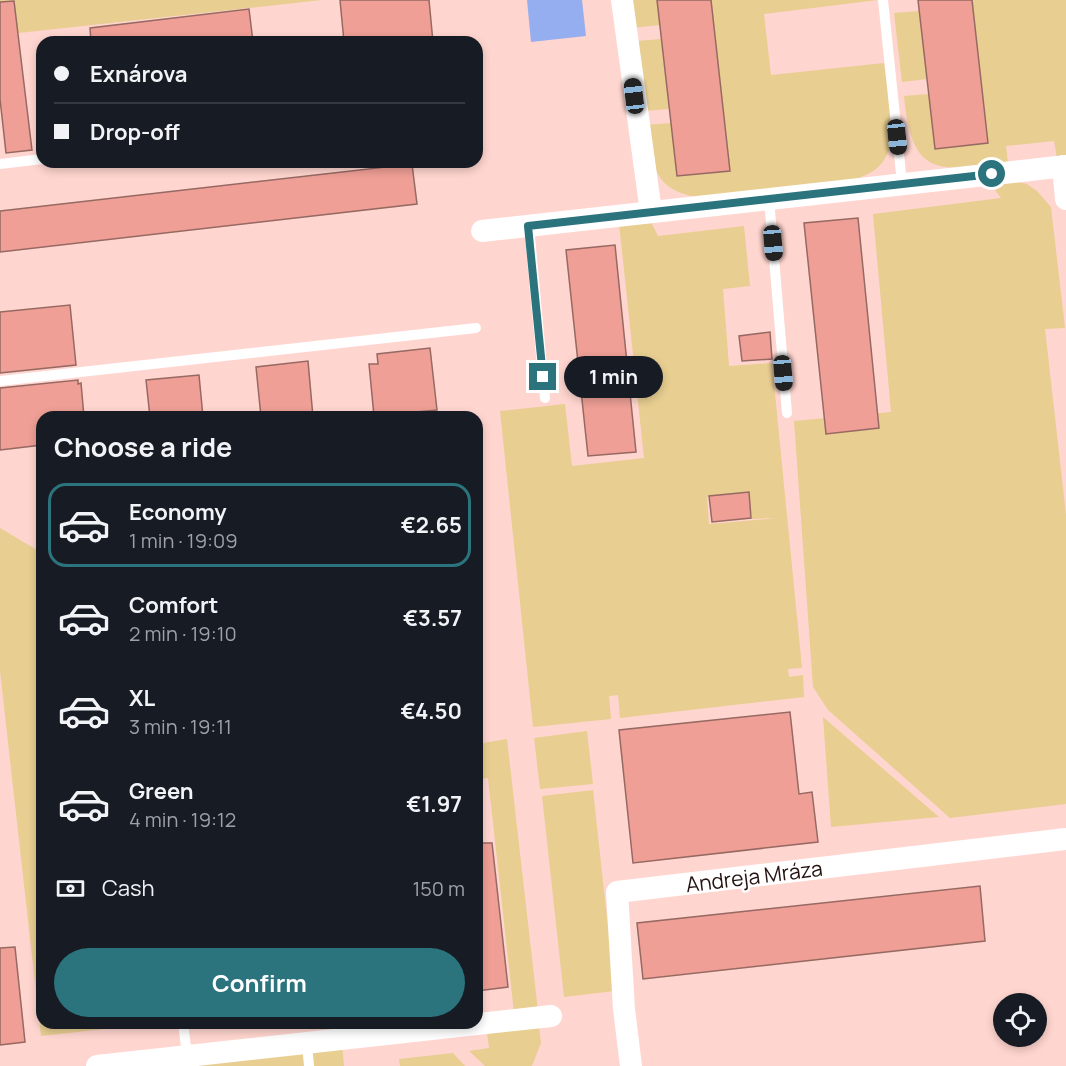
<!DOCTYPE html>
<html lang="en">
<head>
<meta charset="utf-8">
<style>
  body { margin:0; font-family:Manrope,sans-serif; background:#242831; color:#f1f3f6; height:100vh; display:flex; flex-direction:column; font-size:22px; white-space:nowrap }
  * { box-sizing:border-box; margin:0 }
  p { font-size:20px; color:#9ea1a6 }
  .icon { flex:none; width:33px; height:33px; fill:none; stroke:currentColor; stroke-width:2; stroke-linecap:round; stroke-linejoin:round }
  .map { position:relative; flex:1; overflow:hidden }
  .panel { position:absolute; left:36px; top:411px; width:447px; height:618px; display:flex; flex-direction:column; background:#171b24; border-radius:18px; box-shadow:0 3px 9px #0003 }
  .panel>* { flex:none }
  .guide { position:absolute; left:36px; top:36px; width:447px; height:132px; border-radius:18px; box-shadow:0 3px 9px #0003; display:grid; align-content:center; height:132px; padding:0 18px; background:#171b24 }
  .buttons { position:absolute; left:993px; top:993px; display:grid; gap:12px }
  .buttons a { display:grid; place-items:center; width:54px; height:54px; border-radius:50%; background:#171b24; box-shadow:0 3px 9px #0003; font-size:30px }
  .end { position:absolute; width:27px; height:27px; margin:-14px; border:8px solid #2b737d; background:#fff; box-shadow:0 0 0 3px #fff }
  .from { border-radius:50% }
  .bubble { position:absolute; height:42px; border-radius:21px; background:#171b24; box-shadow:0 3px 9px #0003; font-size:20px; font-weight:700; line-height:42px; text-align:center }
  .car { position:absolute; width:18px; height:36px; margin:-18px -9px; border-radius:8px; box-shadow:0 0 4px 2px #0007; background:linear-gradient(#222 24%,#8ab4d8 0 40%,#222 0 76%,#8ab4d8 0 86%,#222 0) }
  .guide b { display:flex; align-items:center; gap:21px; height:57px; font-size:22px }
  .guide b+b { border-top:2px solid #363941 }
  .guide i { width:15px; height:15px; background:#f1f3f6 }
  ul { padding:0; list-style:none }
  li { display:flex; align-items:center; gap:18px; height:84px; margin:0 12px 9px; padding:0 6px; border:3px solid transparent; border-radius:18px }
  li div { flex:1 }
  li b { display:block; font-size:22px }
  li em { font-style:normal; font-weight:700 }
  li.selected { border-color:#2b737d }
  li>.icon { width:54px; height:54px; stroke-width:1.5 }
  h2 { padding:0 18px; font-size:27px; line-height:72px }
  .pay { display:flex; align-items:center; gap:15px; height:66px; padding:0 18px; font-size:22px }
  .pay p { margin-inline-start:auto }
  .action { display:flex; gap:12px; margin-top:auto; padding:12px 18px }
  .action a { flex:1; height:69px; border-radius:36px; background:#2b737d; color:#fff; font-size:24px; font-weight:700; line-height:69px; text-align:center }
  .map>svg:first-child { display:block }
</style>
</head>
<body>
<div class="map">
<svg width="1066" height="1066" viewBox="0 0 1066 1066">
  <rect width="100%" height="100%" fill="#ffd5cf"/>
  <path fill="#e8ce91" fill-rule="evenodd" d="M0 0H322L0 35Z
    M628 0H657L660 25 631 28Z
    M711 0H878L764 14 771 75 884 63C887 91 901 139 882 163 874 173 861 177 850 181L696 197C651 188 654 164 646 125L671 123 677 176 730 171Z
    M972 0H1066V157L1057 158 1054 141 1006 146 1008 163C937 171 912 178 904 96L929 94 935 149 988 143Z
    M919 11 927 79 902 82 894 13Z
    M661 39 669 109 644 111 636 41Z
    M1014 181 1027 184 1037 191 1051 207 1065 328 1045 329 1066 514V804L950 818 828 710 813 687 794 421 891 412 873 214 1001 198 989 182Z
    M650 220 658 236 744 226 750 286 723 289 729 366 772 363 802 668 788 669 789 677 803 675 804 697 620 718 618 695 609 696 611 719 533 727 500 411 565 404 572 466 644 458 619 223ZM748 492 752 519 778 518 709 524 707 497Z
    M0 528 42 553V1023L150 1024 41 1036 0 671Z
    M823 717 939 817 831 827Z
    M587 731 593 784 540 789 534 738Z
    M507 739 538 1011 514 1013 488 778 477 779V744Z
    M593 790 615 991 564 997 542 796Z
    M539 1026 541 1043 532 1066H485L469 1051 489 1048 487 1033Z
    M342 1044 344 1066H149Z
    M453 1053 465 1066H400L399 1059Z"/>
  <path fill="#95aeef" d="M527 0H582L586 36 531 42Z"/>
  <path fill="#ef9f95" stroke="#966963" stroke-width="1.5" d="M340 0H429L433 42H344Z
    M657 0H711L730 171 677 176Z
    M918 0H972L988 143 935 149Z
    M14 1 32 150 6 153 0 99V2Z
    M249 9 253 42H91L90 28Z
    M412 164 417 204 0 252V211Z
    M858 218 879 428 826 434 804 223Z
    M615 245 636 452 588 456 566 250Z
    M70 305 76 365 0 373V312Z
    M770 332 772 359 742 361 739 336Z
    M430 348 437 410 374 416 369 364H378L377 354Z
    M308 361 313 417H261L256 367Z
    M199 375 203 417H150L146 380Z
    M78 380V384L81 383 84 417H42V445L0 450V388Z
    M749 492 751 518 712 522 709 496Z
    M790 712 799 794 812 792 818 842 633 863 619 730Z
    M477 843H492L508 987 477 991Z
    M980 886 985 941 643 979 637 923Z
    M15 947 25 1042 0 1045V948Z"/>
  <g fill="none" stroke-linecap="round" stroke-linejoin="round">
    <path stroke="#fff" stroke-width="10" d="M883 0 902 183
      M0 164 42 159
      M769 199 787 413
      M529 226 545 398
      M0 381 476 328
      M183 1023 187 1055
      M307 1043 309 1066"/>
    <path stroke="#fff" stroke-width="22" d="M622 0 651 212
      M1063 166 1066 199
      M482 231 1066 166
      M97 1066 551 1016
      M631 1066 624 1009 617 892 1066 839"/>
  </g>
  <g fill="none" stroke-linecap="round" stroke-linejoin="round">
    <path stroke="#2b737d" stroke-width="8" d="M543 377 528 226 992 174"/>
  </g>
  <g text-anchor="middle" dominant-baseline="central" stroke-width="5" stroke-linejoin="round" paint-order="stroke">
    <g font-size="21" fill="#241311" stroke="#fff">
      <text transform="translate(754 876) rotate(-7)">Andreja Mráza</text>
    </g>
  </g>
</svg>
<div class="buttons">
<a><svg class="icon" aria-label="locate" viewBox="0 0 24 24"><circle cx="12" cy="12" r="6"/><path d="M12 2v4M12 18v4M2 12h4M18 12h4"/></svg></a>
</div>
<i class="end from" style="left:992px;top:174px"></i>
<i class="end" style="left:543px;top:377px"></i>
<div class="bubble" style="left:564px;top:356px;width:99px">1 min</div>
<i class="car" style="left:634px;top:96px;rotate:353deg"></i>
<i class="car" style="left:897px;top:137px;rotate:174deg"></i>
<i class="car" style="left:773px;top:243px;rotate:175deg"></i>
<i class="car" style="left:783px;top:373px;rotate:175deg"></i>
<div class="guide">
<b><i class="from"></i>Exnárova</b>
<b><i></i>Drop-off</b>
</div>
<section class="panel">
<h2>Choose a ride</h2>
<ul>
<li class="selected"><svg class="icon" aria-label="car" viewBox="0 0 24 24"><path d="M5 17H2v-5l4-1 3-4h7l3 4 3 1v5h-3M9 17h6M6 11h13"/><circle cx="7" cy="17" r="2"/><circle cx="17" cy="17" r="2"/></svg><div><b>Economy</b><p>1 min · 19:09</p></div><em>€2.65</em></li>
<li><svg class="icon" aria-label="car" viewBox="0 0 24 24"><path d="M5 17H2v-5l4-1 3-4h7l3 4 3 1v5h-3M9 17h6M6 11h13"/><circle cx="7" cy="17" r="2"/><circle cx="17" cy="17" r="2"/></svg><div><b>Comfort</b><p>2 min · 19:10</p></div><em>€3.57</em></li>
<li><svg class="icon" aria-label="car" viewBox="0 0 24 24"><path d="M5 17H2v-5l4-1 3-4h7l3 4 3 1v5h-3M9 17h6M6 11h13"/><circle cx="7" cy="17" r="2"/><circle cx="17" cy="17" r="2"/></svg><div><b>XL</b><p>3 min · 19:11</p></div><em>€4.50</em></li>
<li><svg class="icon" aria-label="car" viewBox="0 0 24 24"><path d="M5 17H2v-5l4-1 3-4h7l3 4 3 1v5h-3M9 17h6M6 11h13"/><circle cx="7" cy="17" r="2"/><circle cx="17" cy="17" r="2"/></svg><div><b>Green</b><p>4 min · 19:12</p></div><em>€1.97</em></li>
</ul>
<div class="pay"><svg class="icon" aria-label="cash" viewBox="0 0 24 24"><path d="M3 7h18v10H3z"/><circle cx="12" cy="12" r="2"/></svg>Cash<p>150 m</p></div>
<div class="action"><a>Confirm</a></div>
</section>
</div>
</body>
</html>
